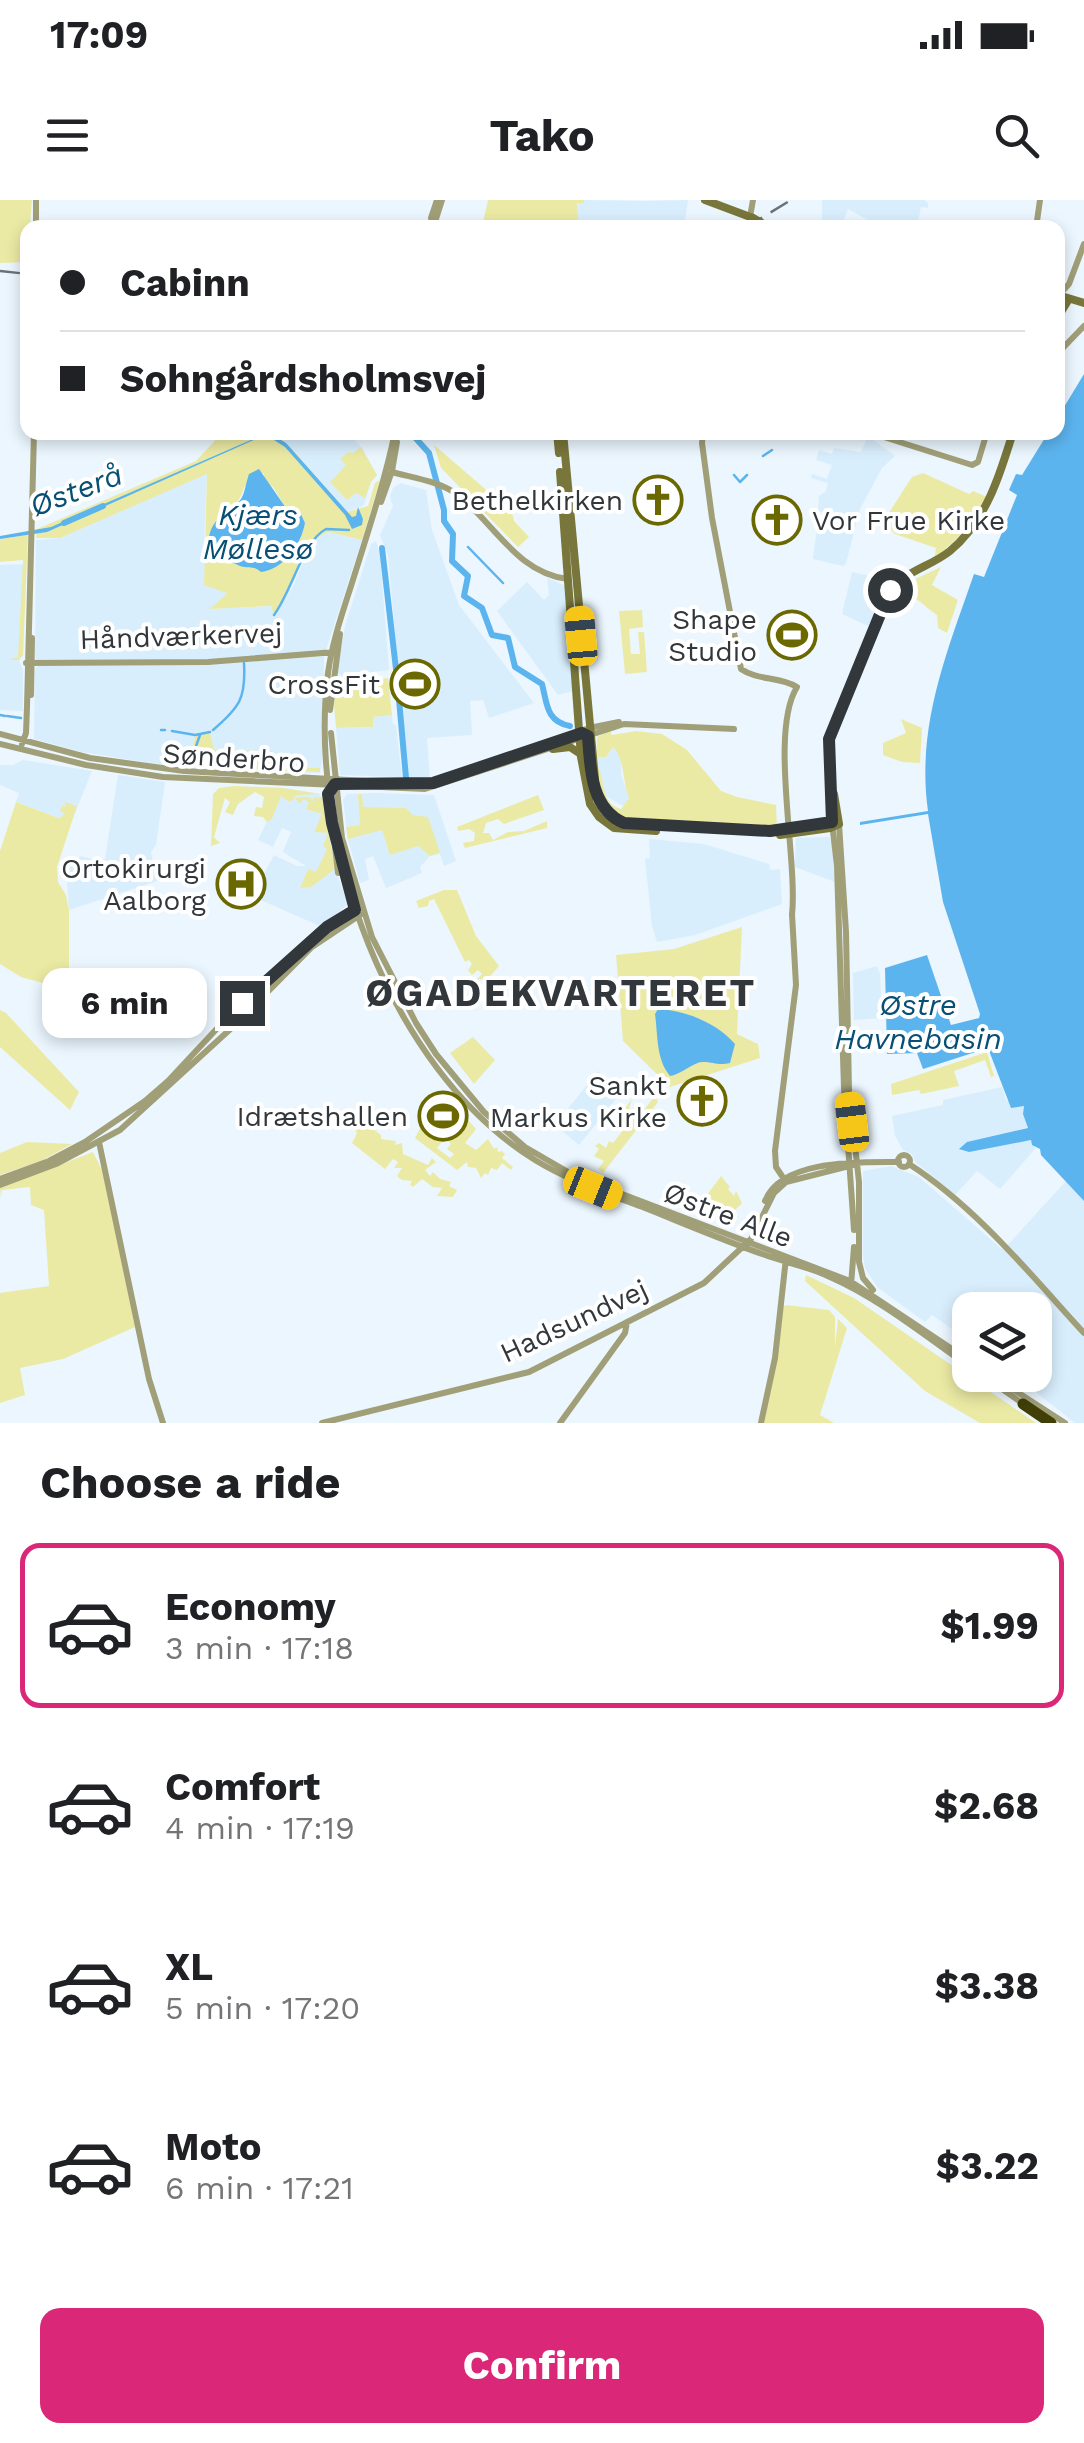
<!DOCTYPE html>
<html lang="en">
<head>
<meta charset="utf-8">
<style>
  body { margin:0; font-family:"Work Sans",sans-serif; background:#f2f2f2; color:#202124; height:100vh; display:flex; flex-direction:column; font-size:38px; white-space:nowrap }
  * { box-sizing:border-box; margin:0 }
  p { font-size:32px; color:#757577 }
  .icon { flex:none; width:55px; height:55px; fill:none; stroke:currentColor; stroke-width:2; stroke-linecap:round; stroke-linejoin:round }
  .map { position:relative; height:1223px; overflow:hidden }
  .drawer { display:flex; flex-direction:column; background:#fff; flex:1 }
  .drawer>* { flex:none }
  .hud { position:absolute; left:20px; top:20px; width:1045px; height:220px; border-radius:20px; box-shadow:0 5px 15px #0003; display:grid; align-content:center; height:220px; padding:0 40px; background:#fff }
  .controls { position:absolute; left:952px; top:1092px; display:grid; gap:20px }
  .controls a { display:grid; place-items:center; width:100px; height:100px; border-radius:20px; background:#fff; box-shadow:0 5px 15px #0003; font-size:50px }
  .end { position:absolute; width:45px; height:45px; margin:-22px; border:12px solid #31373b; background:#fff; box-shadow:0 0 0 5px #fff }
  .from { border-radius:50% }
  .bubble { position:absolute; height:70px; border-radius:20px; background:#fff; box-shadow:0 5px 15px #0003; font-size:32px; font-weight:700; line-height:70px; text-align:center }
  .car { position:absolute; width:30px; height:60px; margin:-30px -15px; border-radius:12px; box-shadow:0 0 8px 2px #0007; background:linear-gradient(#f5c518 24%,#345 0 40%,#f5c518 0 76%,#345 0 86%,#f5c518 0) }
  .hud b { display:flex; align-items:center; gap:35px; height:95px; font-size:38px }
  .hud b+b { border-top:2px solid #e0e0e0 }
  .hud i { width:25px; height:25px; background:#202124 }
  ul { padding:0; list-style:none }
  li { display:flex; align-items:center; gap:30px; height:165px; margin:0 20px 15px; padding:0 20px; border:5px solid transparent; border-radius:20px }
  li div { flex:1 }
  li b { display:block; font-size:38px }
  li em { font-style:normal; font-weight:700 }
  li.on { border-color:#db2777 }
  li>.icon { width:90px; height:90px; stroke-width:1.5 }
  h2 { padding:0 40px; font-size:45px; line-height:120px }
  .cta { display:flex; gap:20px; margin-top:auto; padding:20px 40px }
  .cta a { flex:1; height:115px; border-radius:20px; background:#db2777; color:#fff; font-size:40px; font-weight:700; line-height:115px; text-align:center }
  .status { display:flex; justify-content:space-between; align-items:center; height:70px; padding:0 50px; background:#fff; direction:ltr }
  .status svg { height:28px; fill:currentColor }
  header { display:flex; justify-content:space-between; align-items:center; height:130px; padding:0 40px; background:#fff; font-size:45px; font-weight:700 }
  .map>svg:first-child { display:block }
</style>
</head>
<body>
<div class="status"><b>17:09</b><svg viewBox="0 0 49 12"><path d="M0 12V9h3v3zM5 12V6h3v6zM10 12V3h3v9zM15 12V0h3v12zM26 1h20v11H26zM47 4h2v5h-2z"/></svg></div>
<header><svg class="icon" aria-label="menu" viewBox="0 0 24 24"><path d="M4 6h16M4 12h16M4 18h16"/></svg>Tako<svg class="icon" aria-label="search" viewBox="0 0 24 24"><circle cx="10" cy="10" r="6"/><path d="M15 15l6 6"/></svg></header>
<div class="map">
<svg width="1084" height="1223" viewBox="0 0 1084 1223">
  <rect width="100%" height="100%" fill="#ebf6fe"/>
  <path fill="#d9eefd" d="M583 0 646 1 688 0 684 27H579L577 3Z
    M822 0H924L928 3V8L921 7 917 27H881L848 9 841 27 829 28 822 27Z
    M278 232 348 233 362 248 377 275 371 282 364 305 347 312 276 235Z
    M868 236 895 256 882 268 860 309 846 363 843 366 813 359 817 327 836 326 835 315 818 311 819 296 826 291 828 283 811 278 812 274 827 279 832 265 816 260 819 250 832 254 834 248 861 252Z
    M207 273 204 345 228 392 211 409 272 406 275 417 293 386 313 339 329 332 362 340 324 456V543L320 573 163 565 82 552 34 539 35 469 38 466 35 456 36 340 60 338Z
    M400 283 426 290 432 330 459 405 534 503 489 518 483 500 470 501 472 535 427 538 430 578H408L388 355 380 335 393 306 390 297 393 288Z
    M376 341 380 354 389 470 341 476 337 472 345 426 371 344Z
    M25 364 23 455 19 460 23 471V511L0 510V365Z
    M852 372 884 379 889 385 868 426 842 414Z
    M547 378 566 386 574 491 558 495 497 411 527 382 544 400 549 395Z
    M392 515 393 524 396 525 402 577 340 575 336 528 373 527 372 517Z
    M613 546 622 559 621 574 629 598 623 606 604 595 596 558 606 557Z
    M23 560 92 571 73 618 68 621 16 602 19 593 0 585V565H13Z
    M118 575 165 582 156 645 151 652 157 681 69 710 66 669 81 656 99 661 105 659Z
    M283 588 320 594 325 605 335 669 348 704 322 727 252 696 274 655 297 666H306L283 652 291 632 282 628 273 647 258 640 269 617 274 616 272 610Z
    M376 593 434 595 456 661 444 666 440 654 430 656 420 667 422 673 386 688 373 656 365 659 369 680 360 683 348 639 343 600 347 594Z
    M829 637 832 644 835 682 795 667 796 638Z
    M649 639 704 644 769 664 770 670 780 669 782 704 695 735 657 742 652 726 645 659 650 658Z
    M877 766 880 774 882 818 854 820 853 773Z
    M598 871 623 890 579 945 555 925Z
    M1002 887 1006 900 1024 905 1023 914 1029 927 1007 933 964 951 1031 940 1035 949 1000 989 977 971 955 995 915 962 912 954 903 950 895 936 892 916 943 905V900Z
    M891 966 919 977 1003 1050 1066 981 1084 1001V1223H1075L1014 1175H1035V1110H970V1142L932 1115 925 1122 877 1087 865 1068 863 1055V971Z"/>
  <path fill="#ebeaa4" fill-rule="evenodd" d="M0 0H32L27 62 0 63Z
    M488 0H584V3H577L579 27H482Z
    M222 233H278L277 235 291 248 347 312 368 306 375 283 380 280 362 340 329 332 313 339 275 417 271 406 210 409 227 393 204 385 207 274 60 338H36L37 329 196 261ZM264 273V281L273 287 286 308 299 310 305 323C300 352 271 375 244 366 232 363 219 353 208 347 209 319 239 312 244 287Z
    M434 245 512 312 514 321 529 337 518 347 441 268Z
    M361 247 377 275 371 282 365 298 356 293 347 300 330 282 346 265 340 259 348 252 353 253Z
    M923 273 969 294 973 291 987 297 973 322 934 361 936 348 895 334 883 322 912 277Z
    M28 335 23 455 19 460H8L18 457 23 360 0 362V339Z
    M941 367 932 385 958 400 947 433 938 428 937 415C929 410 923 403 916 399 909 395 904 396 896 393L909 382Z
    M642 410 643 427 629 429 631 454H640L638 432H644L647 472 625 474 619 411Z
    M388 478 392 515 373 517V527L336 528 334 504 337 483Z
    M901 519 922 528 920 563 902 562 883 555V543L906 533Z
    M610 531 612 535 636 531 662 534 687 550 721 591 737 597 776 605 777 628 653 623C608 619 602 605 597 564 606 579 600 604 621 609L629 598C622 581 625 559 613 547L606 557 596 558 597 537Z
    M210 533 214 550 273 551V568H320V572L177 566 186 551 193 548 195 536Z
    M234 586 283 588 320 594 296 595 294 598 310 597 313 602V598L322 597 335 669 311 687 300 688 308 669 316 672 327 649 323 646 328 633 314 632 322 614 306 609 309 602 303 599 300 604 295 598 289 602 281 596 272 619 267 622 263 617 254 616 256 607 262 608 264 597 255 592 238 604 233 615 225 612 230 602 225 598 214 637 220 643 211 646 213 594 219 588Z
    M358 594H362L363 607 406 608 413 615 428 617 440 652 430 656 418 646 390 655 382 630 348 639 346 627 360 625Z
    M538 595 544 610 504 624 498 619 486 623 483 633H489L493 640 508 632 524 631 547 621V628L465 648 463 643 474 641 475 633 469 629 458 631 457 627Z
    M16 602 59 618 65 614 60 611 62 606 66 607 64 602 77 606 57 667 58 682 66 695 69 710V774L57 787 21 777 0 764V651Z
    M444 690H457L476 736 499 766 486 781 480 779 474 782 482 774 478 770 472 775 468 770 472 764 469 760 465 762 434 699 429 701 428 706 419 708 416 701Z
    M742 727 737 834 758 844 760 858 670 887 623 841 616 755 674 749Z
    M0 810 6 813 79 892 70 910 0 847Z
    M473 837 495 860 474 884 450 853Z
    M987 852 994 876 991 877 985 860 954 871 959 886 921 894 919 890 892 895 891 884Z
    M655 895 658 902 603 973 598 969 604 961 594 956 599 949 595 946 599 943 606 948 609 941 613 943 628 924 625 921 631 916 623 911 632 899 629 908 636 912 640 906 645 909Z
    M425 910 448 934 437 948 450 958 454 954 447 949 451 944 446 939 449 935 454 937 467 919 476 929 465 943 476 950 488 939 494 949 497 947 498 952 502 951 505 954 502 958 513 967 511 970 502 963 497 970 491 968 488 975 485 973 481 978 476 968 468 967 467 962 457 970 415 938 423 923 419 919Z
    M348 911 381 935V939L396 941 395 945 402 943 403 954 428 965 432 958 436 962 425 970 430 976 433 972 440 979 451 982 449 986 457 990 453 997 437 996 442 988 433 987 422 979 413 987 410 985 412 981 402 980 397 976 402 968H394L398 962 393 959 385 969C370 957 367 955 352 943L357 933 353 926 356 919 351 915 348 925 345 923 343 918Z
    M27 942 72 944 41 961 0 975V953Z
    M93 952 103 972 135 1127 63 1159 20 1168 25 1195 0 1203V1093L49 1086 44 1010 31 1005 30 987 2 990 1 998 0 988Z
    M721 976 730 987 728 989 734 996 736 991 742 1003 733 1012 738 1017 733 1023 695 1011Z
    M806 1075 854 1098 1036 1223H980L925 1191 805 1081Z
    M786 1105 829 1110 835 1117V1147L838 1119 847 1128 820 1215 834 1223H764L776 1163 783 1107Z"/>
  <path fill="#5cb4ef" d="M1084 174V1001L1041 955 1040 949 1032 945 1031 940 969 952 959 949 967 942 1028 928 1023 914 1024 906 1011 908 988 848 923 869 917 853 887 854 885 768 927 755 951 825 979 818 980 814 943 702 928 614 860 625V622L928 611C916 526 947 452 974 374L984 377 1017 295 1009 290 1016 274 1022 275 1048 233 1058 232V217Z
    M260 236 276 237 286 243 352 317 356 316 358 307 363 319 362 325 352 329 345 315 285 247 274 240 258 238 47 332 0 339V336L51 327Z
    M259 269 286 308 299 310 305 323C301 345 284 369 261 372 253 365 249 369 240 366 229 362 225 354 213 353L208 347C209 314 227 319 241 299 245 293 246 282 249 274Z
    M658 809C685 810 717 823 735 844L730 863C718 866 714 862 703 862 695 861 682 874 670 876 656 859 658 836 655 814Z"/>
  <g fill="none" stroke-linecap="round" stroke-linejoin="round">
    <path stroke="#5cb4ef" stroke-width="2.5" d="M763 256 772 250
      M734 275 740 282 747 275
      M468 347 503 383
      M274 415C292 391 303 341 326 329L349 330
      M0 515 5 516
      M7 516 21 518
      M161 530H165
      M213 530C240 507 246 498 244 463
      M172 531 195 535 210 532
      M180 565 195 549 200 535"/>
    <path stroke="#5cb4ef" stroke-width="6" d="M410 232 429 253 444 310V321L453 334 452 361 468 376 464 396 482 408 492 435 508 438 515 467 542 484C547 503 546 522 570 526
      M351 235 353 232
      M64 323 103 306
      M382 348 396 469
      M397 477 406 578"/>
    <path stroke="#a09f78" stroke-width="6" d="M750 17 753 0
      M431 18 437 0
      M36 28V0
      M433 28 442 0
      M1036 28 1040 0
      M1059 95 1069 84 1084 44
      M1058 153 1084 126
      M395 232C384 284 367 335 351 386 342 414 332 443 328 473 307 638 388 869 535 960 569 981 608 994 645 1008 685 1024 725 1041 765 1055 787 1063 810 1067 830 1077 880 1099 925 1136 970 1167
      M703 232 702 243 712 318 741 469C758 481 779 476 797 487 769 532 798 659 792 715
      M868 232 972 265 978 262 987 232
      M392 272C414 278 439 281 458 295 495 324 517 373 568 379
      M381 302 392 271 397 242
      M26 463 208 462 335 452
      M31 495 32 438
      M330 510 340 434
      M331 533 342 638 372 737 416 823 436 854 484 912 525 947 575 976 850 1081 970 1161
      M0 534 90 558 184 571 420 584 463 574
      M0 544 86 565 163 577 425 589 624 524 734 529
      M22 544 26 533 27 507 34 232
      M484 566 589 528 619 522
      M832 623 837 666 844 888 854 1030
      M839 624 846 732 849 891 859 982V1062L863 1078 873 1090
      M335 647 338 673 343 672
      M99 942 149 1179 163 1223
      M898 961a6 6 0 1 1 12 0a6 6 0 1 1-12 0Z
      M909 964C977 1008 1030 1074 1084 1133
      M0 979 49 961 85 942 145 901 168 881 239 805 327 727 355 710
      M786 982 776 967 775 951 796 785 792 714
      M0 985 56 964 120 930 237 823 312 747 360 715
      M765 1001C781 959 860 962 899 962
      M851 1085 854 1047
      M982 1175 1022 1203
      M991 1175 1065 1223
      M322 1223 529 1172 704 1083 751 1039 774 993 786 982 857 964
      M560 1223 625 1133 627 1122
      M761 1223 775 1158 786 1058"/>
    <path stroke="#78763a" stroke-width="8" d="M705 0 753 18
      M1058 95 1084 103
      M1058 117 1069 99
      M557 232 559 253
      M563 232 596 590 598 601 607 613 619 622 633 625 770 631 832 622 829 539 887 397C899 372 929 368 950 351 986 321 1000 275 1013 232
      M560 272 581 557 590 604 599 617 614 628 656 631
      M553 549 570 547 579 553
      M834 594 839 624
      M780 635 830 628 839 624"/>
    <path stroke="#413f07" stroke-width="11" d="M1023 1204 1051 1223"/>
    <path stroke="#6a7177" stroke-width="2.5" stroke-dasharray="20 10" stroke-linecap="butt" d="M745 28 791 0
      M0 71 28 74"/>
    <path stroke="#78763a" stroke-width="8" d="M753 18 762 23"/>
  </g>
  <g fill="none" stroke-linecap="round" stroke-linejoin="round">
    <path stroke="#31373b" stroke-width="12" d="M242 803 327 727 355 710 332 623 328 594 335 584 433 583 582 533 588 536C590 568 591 609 624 623L770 631 832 622 829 539 890 390"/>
  </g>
  <defs>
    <g id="church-ring" transform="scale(2.5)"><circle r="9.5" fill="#fff" stroke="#6b6800" stroke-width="1.5"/><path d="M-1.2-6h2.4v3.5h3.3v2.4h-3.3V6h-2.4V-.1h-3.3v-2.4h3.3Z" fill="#6b6800"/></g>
    <g id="stadium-ring" transform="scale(2.5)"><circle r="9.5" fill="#fff" stroke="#6b6800" stroke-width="1.5"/><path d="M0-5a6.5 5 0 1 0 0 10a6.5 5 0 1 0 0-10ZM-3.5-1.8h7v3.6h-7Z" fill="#6b6800"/></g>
    <g id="hospital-ring" transform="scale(2.5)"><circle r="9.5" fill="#fff" stroke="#6b6800" stroke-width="1.5"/><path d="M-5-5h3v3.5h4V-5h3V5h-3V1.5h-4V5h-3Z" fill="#6b6800"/></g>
  </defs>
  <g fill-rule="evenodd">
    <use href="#church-ring" x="658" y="300"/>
    <use href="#church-ring" x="777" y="320"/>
    <use href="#stadium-ring" x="792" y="435"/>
    <use href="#stadium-ring" x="415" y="484"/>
    <use href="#hospital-ring" x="241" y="684"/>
    <use href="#church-ring" x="702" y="901"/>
    <use href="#stadium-ring" x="443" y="916"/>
  </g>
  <g text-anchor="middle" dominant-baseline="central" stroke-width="8" stroke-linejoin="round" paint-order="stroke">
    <g font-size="28" fill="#31373b" stroke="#fff" text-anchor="end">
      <text x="623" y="300">Bethelkirken</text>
      <text x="812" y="320" text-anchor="start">Vor Frue Kirke</text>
      <text x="757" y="419">Shape<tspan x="757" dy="32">Studio</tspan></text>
      <text x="380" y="484">CrossFit</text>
      <text x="206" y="668">Ortokirurgi<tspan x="206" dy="32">Aalborg</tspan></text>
      <text x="667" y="885">Sankt<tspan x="667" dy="32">Markus Kirke</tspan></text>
      <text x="408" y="916">Idrætshallen</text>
    </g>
    <g font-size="28" fill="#31373b" stroke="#fff">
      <text transform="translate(181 436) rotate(-2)">Håndværkervej</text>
      <text transform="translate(234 558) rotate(4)">Sønderbro</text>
      <text transform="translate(728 1015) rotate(21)">Østre Alle</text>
      <text transform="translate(574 1121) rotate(-25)">Hadsundvej</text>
    </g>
    <g font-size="30" font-style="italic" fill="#074f75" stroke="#fff">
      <text transform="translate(76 290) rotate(-21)">Østerå</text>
      <text x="258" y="314">Kjærs<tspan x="258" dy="34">Møllesø</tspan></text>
      <text x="918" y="804">Østre<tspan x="918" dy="34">Havnebasin</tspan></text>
    </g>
    <g font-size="38" font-weight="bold" letter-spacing="2.5" fill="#31373b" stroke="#fff">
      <text x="561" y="793">ØGADEKVARTERET</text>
    </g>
  </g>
</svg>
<div class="controls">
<a><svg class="icon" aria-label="layers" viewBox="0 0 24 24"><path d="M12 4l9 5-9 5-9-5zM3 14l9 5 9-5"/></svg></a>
</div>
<i class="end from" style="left:890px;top:390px"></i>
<i class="end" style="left:242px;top:803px"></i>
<div class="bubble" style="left:42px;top:768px;width:165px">6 min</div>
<i class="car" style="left:581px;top:436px;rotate:355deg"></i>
<i class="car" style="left:852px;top:922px;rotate:353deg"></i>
<i class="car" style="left:593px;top:988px;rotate:112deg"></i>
<div class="hud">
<b><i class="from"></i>Cabinn</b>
<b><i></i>Sohngårdsholmsvej</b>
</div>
</div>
<section class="drawer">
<h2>Choose a ride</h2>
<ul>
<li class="on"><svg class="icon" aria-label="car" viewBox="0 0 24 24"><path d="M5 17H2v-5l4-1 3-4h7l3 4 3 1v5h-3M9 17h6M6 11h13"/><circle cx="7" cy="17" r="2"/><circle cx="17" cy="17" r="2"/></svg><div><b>Economy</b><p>3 min · 17:18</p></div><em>$1.99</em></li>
<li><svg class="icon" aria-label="car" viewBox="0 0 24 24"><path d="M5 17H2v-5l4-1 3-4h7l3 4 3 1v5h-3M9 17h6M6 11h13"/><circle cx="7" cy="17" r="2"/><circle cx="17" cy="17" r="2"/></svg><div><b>Comfort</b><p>4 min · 17:19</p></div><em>$2.68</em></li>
<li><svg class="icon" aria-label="car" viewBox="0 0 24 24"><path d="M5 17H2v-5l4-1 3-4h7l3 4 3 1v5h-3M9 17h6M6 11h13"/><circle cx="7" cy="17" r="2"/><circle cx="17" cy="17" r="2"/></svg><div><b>XL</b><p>5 min · 17:20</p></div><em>$3.38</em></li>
<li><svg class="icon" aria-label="car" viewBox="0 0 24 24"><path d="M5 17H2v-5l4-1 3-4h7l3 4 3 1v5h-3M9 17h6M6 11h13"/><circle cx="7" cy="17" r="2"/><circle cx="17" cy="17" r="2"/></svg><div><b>Moto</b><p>6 min · 17:21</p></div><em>$3.22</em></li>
</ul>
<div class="cta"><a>Confirm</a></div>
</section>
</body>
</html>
